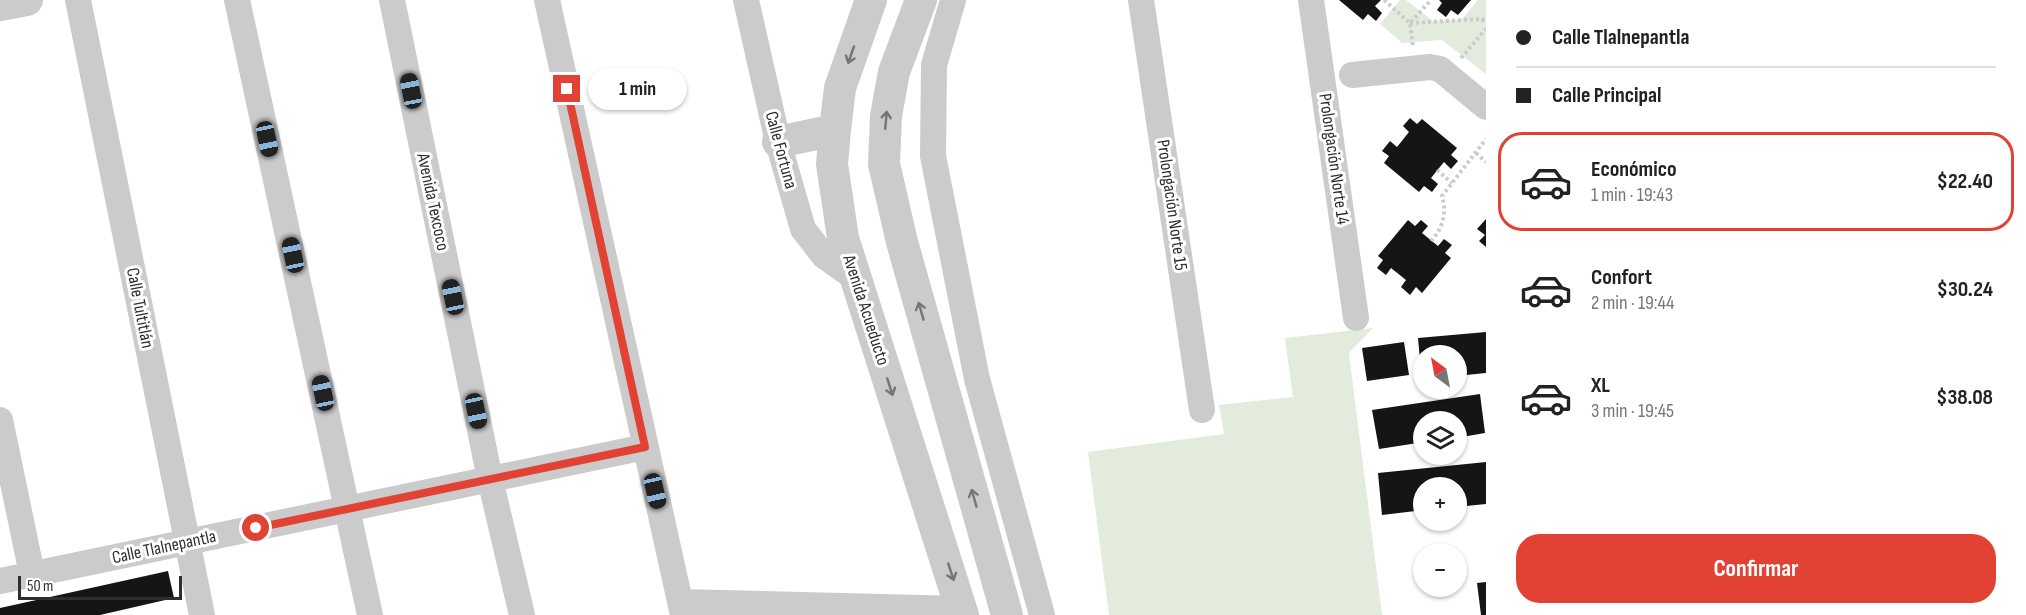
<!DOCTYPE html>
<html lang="es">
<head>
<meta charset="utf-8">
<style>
  body { margin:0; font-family:"Sofia Sans Condensed",sans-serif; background:#f6f6f6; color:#222; height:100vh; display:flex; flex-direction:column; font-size:22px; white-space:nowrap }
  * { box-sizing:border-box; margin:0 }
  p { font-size:20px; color:#767676 }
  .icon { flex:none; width:33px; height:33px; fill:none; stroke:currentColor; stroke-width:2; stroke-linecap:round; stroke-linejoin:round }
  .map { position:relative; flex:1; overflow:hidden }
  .side { display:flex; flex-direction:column; background:#fff; width:540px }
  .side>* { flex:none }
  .banner { display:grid; align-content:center; height:132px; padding:0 30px; background:#fff }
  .needle { width:39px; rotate:328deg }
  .controls { position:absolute; left:1413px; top:345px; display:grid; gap:12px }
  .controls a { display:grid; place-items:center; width:54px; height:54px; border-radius:50%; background:#fff; box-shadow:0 2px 4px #0004; font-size:30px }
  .scale { position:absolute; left:18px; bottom:15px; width:164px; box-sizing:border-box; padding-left:6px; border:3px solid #2e2e2e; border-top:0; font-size:16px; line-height:21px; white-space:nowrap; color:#2e2e2e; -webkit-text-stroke:4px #fff; paint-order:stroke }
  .end { position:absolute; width:27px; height:27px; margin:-14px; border:8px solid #e14234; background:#fff; box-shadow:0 0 0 3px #fff }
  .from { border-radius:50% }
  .bubble { position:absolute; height:42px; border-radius:21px; background:#fff; box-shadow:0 2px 4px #0004; font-size:20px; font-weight:700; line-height:42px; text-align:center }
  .car { position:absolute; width:18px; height:36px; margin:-18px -9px; border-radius:8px; box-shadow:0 0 4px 2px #0007; background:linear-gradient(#222 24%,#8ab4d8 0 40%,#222 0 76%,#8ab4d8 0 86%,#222 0) }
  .banner b { display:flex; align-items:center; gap:21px; height:57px; font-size:22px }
  .banner b+b { border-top:2px solid #e0e0e0 }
  .banner i { width:15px; height:15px; background:#222 }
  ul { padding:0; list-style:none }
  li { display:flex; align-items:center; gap:18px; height:99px; margin:0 12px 9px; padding:0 18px; border:3px solid transparent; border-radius:24px }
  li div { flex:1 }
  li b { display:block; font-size:22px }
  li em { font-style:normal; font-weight:700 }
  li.current { border-color:#e14234 }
  li>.icon { width:54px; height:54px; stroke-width:1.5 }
  .button { display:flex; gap:12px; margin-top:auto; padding:12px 30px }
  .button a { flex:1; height:69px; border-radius:24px; background:#e14234; color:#fff; font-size:24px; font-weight:700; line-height:69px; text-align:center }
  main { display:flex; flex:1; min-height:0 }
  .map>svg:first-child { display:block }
</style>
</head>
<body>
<main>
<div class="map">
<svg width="1486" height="615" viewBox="0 0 1486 615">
  <rect width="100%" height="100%" fill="#fff"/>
  <path fill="#e2ebdc" d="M1400 0H1406L1433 21 1461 20 1478 0H1486V74L1442 40 1402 43 1380 24Z
    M1373 328 1349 353 1382 615H1109L1088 452 1224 434 1219 405 1293 397 1285 338Z"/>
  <path fill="#151515" d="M1339 0H1381L1375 6 1382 13 1376 21 1368 14 1363 20Z
    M1439 0H1471L1458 15 1451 10 1446 17 1437 10 1442 3Z
    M1410 118 1417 124 1422 119 1457 148 1451 155 1458 161 1451 169 1444 162 1431 178 1438 184 1432 192 1424 186 1419 192 1384 163 1389 156 1382 151 1390 141 1397 147 1409 132 1403 126Z
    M1486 219V247L1479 241 1485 235 1477 229Z
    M1408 220 1415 226 1421 220 1428 226 1422 233 1438 246 1444 239 1452 245 1445 253 1451 258 1422 293 1416 287 1410 295 1401 287 1406 280 1391 268 1386 275 1377 268 1383 260 1378 256Z
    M1486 332V373L1456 376V356H1424V382H1422L1418 338Z
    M1404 342 1409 375 1367 381 1362 348Z
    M1480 394 1485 433 1456 438V422H1424V442L1379 449 1372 410Z
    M1486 462V504L1456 507V488H1424V510L1382 515 1378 473Z
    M168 571 174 598 100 615H0V608Z
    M1486 582V615H1481L1477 583Z"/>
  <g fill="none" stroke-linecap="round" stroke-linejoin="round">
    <path stroke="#cbcbcb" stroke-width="4" stroke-dasharray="3 3" stroke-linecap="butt" d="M1384 0 1410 23 1413 47
      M1411 22 1431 0
      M1410 23 1482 19 1486 23
      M1461 58 1486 29
      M1476 153 1486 162
      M1437 170 1452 183
      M1431 241C1443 228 1447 213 1442 196L1486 139"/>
    <path stroke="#cbcbcb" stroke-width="26" d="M78 0 202 615
      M237 0 370 615
      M392 0 490 479 522 615
      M547 0 683 615
      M746 0 778 142 803 229 824 256 855 278
      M953 0 934 65 933 156 977 379 1042 615
      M1141 0 1202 410
      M1311 0 1356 318
      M1352 75 1430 67 1440 69 1486 107
      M0 420 32 574
      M0 581 645 447
      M680 602 961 609"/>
    <path stroke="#cbcbcb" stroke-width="32" d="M871 0 840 88 835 130 832 164 843 238 963 615
      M921 0 894 72 886 116 884 164 902 242 1007 615
      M0 5 27 0
      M778 142 835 130"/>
  </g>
  <defs><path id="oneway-shaft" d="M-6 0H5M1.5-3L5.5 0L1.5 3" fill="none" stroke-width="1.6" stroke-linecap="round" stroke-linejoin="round" transform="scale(1.5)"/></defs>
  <g stroke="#757575">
    <use href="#oneway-shaft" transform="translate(851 55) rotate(109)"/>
    <use href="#oneway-shaft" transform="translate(886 120) rotate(-85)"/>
    <use href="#oneway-shaft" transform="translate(921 311) rotate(-106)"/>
    <use href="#oneway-shaft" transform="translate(890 387) rotate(72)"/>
    <use href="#oneway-shaft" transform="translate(974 498) rotate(-106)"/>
    <use href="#oneway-shaft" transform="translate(951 572) rotate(72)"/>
  </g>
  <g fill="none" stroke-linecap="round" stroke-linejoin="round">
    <path stroke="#e14234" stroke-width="8" d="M256 528 645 447 567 89"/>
  </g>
  <g text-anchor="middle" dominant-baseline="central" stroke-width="6" stroke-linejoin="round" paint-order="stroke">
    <g font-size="18" fill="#2e2e2e" stroke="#fff">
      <text transform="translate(781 150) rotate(75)">Calle Fortuna</text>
      <text transform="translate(1334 159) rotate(82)">Prolongación Norte 14</text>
      <text transform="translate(433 202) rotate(78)">Avenida Texcoco</text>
      <text transform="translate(1172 205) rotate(82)">Prolongación Norte 15</text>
      <text transform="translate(140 308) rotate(79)">Calle Tultitlán</text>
      <text transform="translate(866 310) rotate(72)">Avenida Acueducto</text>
      <text transform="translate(164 547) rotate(-12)">Calle Tlalnepantla</text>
    </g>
  </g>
</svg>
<div class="controls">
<a><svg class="needle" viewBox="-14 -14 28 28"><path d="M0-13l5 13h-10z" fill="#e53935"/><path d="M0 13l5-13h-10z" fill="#767676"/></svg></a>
<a><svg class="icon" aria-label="layers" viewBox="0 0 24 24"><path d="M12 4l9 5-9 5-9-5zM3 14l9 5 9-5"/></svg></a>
<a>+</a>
<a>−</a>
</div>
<div class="scale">50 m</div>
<i class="end from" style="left:256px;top:528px"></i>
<i class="end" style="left:567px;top:89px"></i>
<div class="bubble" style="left:588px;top:68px;width:99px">1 min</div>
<i class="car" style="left:411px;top:91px;rotate:349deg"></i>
<i class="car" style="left:267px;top:139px;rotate:168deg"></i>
<i class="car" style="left:293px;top:255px;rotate:348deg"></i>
<i class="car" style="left:453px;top:297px;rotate:348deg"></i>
<i class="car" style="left:323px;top:393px;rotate:348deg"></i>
<i class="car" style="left:476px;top:411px;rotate:168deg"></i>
<i class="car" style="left:655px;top:491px;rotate:167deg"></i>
</div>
<section class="side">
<div class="banner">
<b><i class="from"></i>Calle Tlalnepantla</b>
<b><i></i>Calle Principal</b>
</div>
<ul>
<li class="current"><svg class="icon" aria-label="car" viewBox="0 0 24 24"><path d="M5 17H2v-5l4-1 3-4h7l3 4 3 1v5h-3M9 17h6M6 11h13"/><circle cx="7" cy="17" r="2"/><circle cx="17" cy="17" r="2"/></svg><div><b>Económico</b><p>1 min · 19:43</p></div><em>$22.40</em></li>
<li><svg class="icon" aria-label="car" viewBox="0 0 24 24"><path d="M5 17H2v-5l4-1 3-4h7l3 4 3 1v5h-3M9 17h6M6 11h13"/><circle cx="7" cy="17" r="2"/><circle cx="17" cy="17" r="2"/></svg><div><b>Confort</b><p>2 min · 19:44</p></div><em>$30.24</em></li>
<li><svg class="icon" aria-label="car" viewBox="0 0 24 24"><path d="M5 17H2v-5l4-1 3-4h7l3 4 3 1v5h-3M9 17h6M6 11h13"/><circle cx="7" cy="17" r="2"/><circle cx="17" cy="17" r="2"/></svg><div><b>XL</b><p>3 min · 19:45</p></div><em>$38.08</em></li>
</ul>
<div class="button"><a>Confirmar</a></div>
</section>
</main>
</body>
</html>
